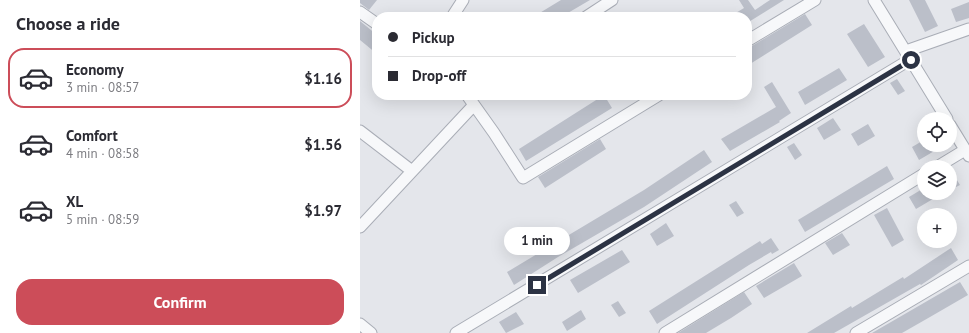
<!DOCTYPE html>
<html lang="en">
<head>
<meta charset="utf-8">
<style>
  body { margin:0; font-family:"PT Sans",sans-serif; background:#f7f7f7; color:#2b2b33; height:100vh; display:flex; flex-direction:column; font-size:15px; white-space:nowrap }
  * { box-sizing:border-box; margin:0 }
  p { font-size:13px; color:#7c7c81 }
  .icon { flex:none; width:22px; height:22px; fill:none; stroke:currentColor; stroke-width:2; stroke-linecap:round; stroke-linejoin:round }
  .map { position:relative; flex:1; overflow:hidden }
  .drawer { display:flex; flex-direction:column; background:#fff; width:360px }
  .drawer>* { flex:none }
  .top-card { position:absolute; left:12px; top:12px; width:380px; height:88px; border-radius:16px; box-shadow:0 4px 16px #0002; display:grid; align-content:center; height:88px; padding:0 16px; background:#fff }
  .fabs { position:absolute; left:557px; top:112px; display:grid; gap:8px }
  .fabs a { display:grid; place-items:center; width:40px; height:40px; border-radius:50%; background:#fff; box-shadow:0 4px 16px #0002; font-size:20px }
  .end { position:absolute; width:18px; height:18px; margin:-9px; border:5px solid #2c3344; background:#fff; box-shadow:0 0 0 2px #fff }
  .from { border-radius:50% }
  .bubble { position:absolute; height:28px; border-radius:14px; background:#fff; box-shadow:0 4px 16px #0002; font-size:13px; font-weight:800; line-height:28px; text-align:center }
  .top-card b { display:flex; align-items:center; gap:14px; height:38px; font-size:15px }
  .top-card b+b { border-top:1px solid #e1e1e2 }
  .top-card i { width:10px; height:10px; background:#2b2b33 }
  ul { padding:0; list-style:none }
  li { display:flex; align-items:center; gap:12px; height:60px; margin:0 8px 6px; padding:0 8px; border:2px solid transparent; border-radius:16px }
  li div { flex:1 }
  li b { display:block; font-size:15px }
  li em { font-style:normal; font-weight:800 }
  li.on { border-color:#cc4d59 }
  li>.icon { width:36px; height:36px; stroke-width:1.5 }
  h2 { padding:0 16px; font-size:18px; line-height:48px }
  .action { display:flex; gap:8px; margin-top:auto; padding:8px 16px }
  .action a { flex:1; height:46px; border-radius:16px; background:#cc4d59; color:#fff; font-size:16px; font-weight:800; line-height:46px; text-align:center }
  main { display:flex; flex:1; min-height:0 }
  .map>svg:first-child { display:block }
</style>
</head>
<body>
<main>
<section class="drawer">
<h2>Choose a ride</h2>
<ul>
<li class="on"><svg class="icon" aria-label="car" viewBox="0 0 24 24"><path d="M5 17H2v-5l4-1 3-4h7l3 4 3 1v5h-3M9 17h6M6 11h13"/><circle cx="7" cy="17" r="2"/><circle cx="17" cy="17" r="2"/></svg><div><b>Economy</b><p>3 min · 08:57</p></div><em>$1.16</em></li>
<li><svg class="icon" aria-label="car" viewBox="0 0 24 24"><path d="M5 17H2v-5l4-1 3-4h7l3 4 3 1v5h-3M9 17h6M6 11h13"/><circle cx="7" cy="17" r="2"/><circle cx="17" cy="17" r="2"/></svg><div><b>Comfort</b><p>4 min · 08:58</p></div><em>$1.56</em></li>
<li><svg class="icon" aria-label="car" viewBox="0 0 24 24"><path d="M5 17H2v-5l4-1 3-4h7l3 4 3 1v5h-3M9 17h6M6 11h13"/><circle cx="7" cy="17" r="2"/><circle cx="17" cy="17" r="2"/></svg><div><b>XL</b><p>5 min · 08:59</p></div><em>$1.97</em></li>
</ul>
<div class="action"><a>Confirm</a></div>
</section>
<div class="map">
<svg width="609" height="333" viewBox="0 0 609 333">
  <rect width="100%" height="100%" fill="#e4e6eb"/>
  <path fill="#bbbfc9" d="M0 0H17L9 10 0 3Z
    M201 0H230L201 17H173Z
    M379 0H388L395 10 410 0H424L387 23V17H369L384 8Z
    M549 0H565L578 26 565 32Z
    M609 2V18L596 22 591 9Z
    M445 14 452 25 390 64 387 59V49Z
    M0 21 17 35V54L0 40Z
    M504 24 525 57 508 67 487 34Z
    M479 68 487 80 445 105 438 92Z
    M537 79 545 91 538 95 530 83Z
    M412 82 431 113 419 121 420 122 370 151 361 139 416 107 404 87Z
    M244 95 252 108 166 161 159 149Z
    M473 118 481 130 464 140 457 128Z
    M508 124 515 136 498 146 491 134Z
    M240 139 246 149 185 188 178 177Z
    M564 140V145H573L576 150 559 160 552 147Z
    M434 143 442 155 435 160 427 147Z
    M344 150 352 162 284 207 198 257 154 285 147 272 284 190Z
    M527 166 534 179 445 232 438 220Z
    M590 169 600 185 590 190Z
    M564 188V193H583L556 209 549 197Z
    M376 201 384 213 377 217 369 205Z
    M527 208 544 240 532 247 514 215Z
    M306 223 314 236 297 246 290 234Z
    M482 233 490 245 473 255 465 243Z
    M411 238 419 250 412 254 411 252 389 265 297 324 289 311 400 241 402 244Z
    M591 248 598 260 561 285 560 284 474 333H447L491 306 492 308 543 277 544 279Z
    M262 250 270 262 218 293 210 280Z
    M434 263 442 276 404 298 396 286Z
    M600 282 608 295 570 317 542 333H512Z
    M384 292 392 304 371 318 346 333H318Z
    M258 301 266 313 259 317 251 305Z
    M221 310 226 319 207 331 202 322Z
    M156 312 164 324 146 333 139 322Z"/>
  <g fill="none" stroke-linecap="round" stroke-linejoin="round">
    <g stroke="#a9adb6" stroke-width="13">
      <path id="minor" d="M514 0 587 119
        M0 12 17 24
        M92 17 103 0
        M226 17 252 0
        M387 41 455 0
        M546 51 609 29
        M107 95 134 133 163 178 299 95
        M590 125 609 156
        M0 131 52 171
        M577 167 605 150
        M0 227 113 106
        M0 324 11 333
        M96 333 551 59
        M305 333 564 174
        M496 333 609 266"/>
    </g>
    <use href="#minor" stroke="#f7f8fa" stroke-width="11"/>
  </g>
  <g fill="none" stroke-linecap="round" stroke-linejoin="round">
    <path stroke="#2c3344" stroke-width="5" d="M177 285 551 60"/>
  </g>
</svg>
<div class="fabs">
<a><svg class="icon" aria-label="locate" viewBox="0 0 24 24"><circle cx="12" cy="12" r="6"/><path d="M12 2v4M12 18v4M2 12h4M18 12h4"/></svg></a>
<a><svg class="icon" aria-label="layers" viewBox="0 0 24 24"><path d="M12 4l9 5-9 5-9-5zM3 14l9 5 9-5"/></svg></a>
<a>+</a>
</div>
<i class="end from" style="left:551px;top:60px"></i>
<i class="end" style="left:177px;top:285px"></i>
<div class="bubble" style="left:144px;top:227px;width:66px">1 min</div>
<div class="top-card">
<b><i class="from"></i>Pickup</b>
<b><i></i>Drop-off</b>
</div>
</div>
</main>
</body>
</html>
